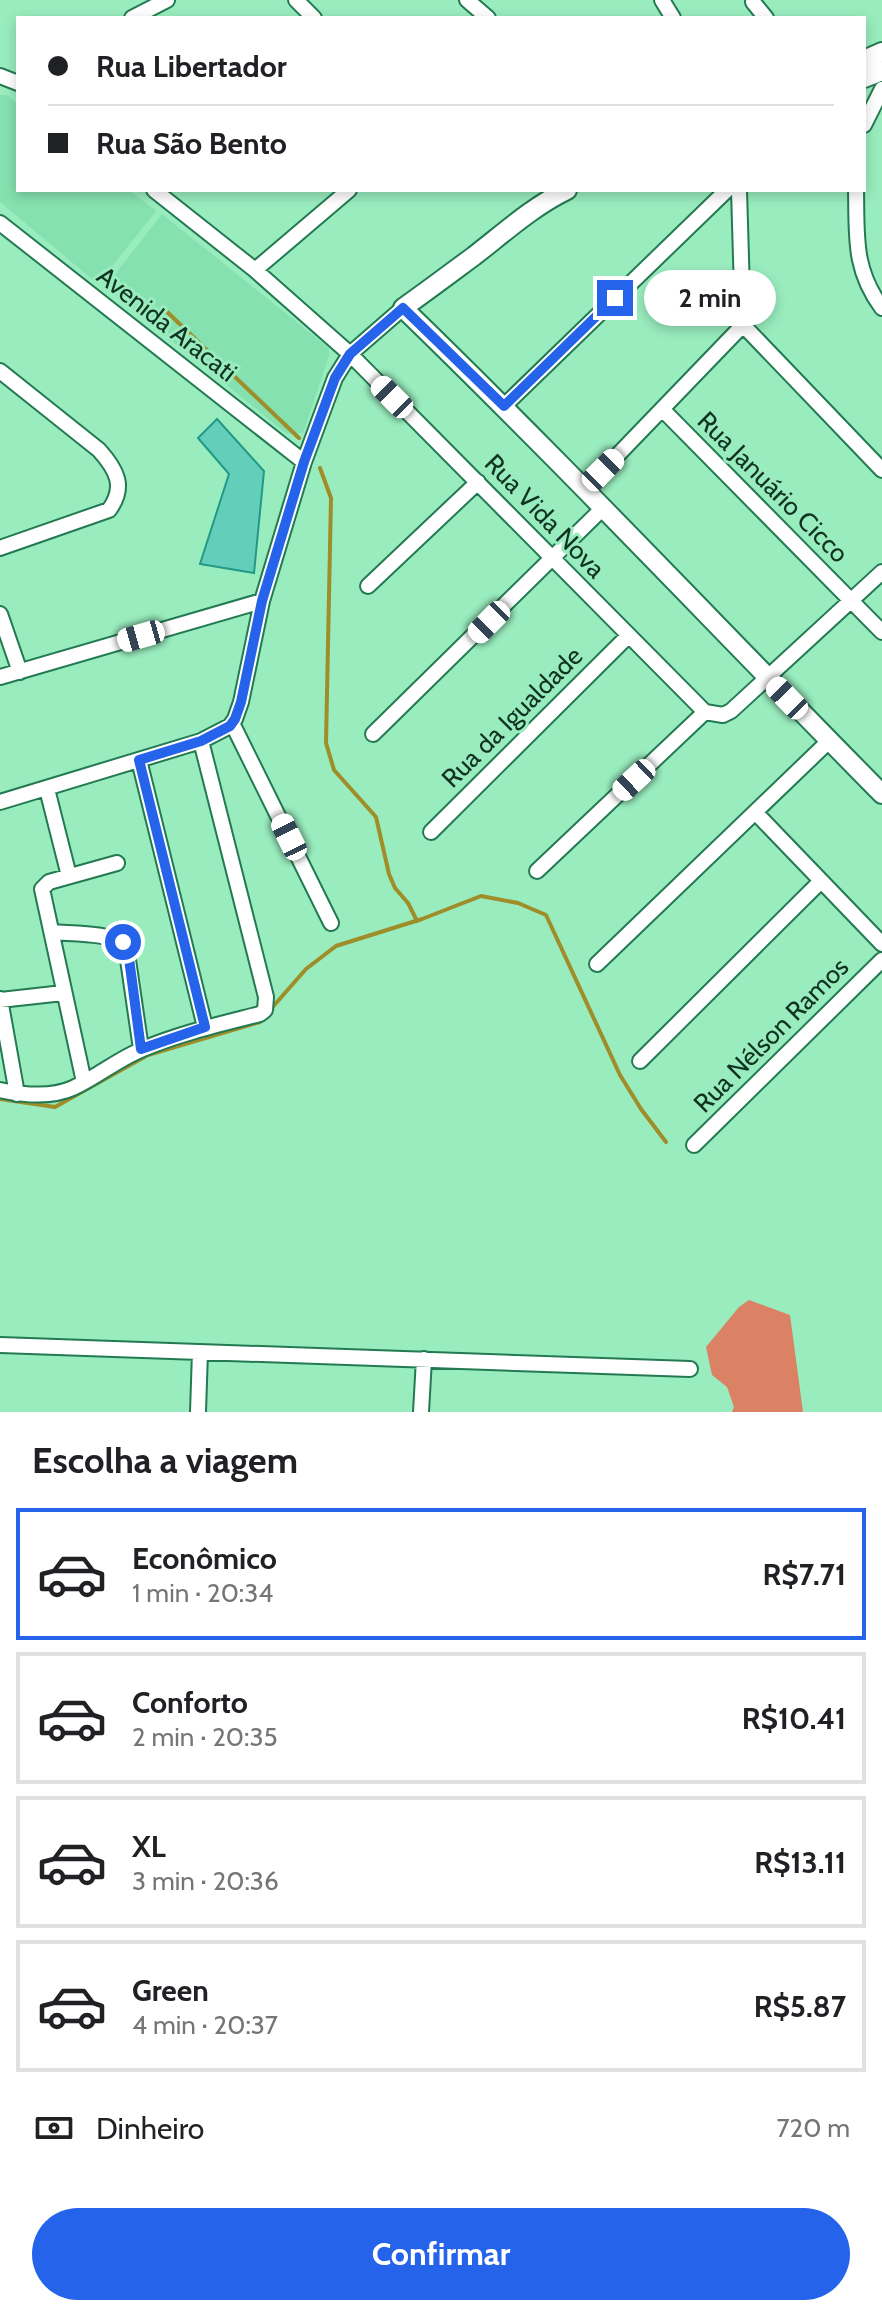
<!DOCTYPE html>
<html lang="pt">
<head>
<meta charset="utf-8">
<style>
  body { margin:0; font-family:Cabin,sans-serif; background:#f2f2f2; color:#202124; height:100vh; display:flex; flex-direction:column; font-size:30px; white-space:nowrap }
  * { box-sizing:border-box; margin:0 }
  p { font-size:26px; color:#757577 }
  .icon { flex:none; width:44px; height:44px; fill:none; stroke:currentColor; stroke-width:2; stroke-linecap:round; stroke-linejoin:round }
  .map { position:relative; height:1412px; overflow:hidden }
  .details { display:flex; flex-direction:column; background:#fff; flex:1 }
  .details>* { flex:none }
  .top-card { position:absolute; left:16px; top:16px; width:850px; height:176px; border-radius:0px; box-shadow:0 4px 12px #0003; display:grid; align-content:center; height:176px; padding:0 32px; background:#fff }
  .end { position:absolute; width:36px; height:36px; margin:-18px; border:10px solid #2563eb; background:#fff; box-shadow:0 0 0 4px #fff }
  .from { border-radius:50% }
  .bubble { position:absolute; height:56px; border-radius:28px; background:#fff; box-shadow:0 4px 12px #0003; font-size:26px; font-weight:700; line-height:56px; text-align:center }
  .car { position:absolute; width:24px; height:48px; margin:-24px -12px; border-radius:10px; box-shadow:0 0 6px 2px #0007; background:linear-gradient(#fff 24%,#345 0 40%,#fff 0 76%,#345 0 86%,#fff 0) }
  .top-card b { display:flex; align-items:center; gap:28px; height:76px; font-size:30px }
  .top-card b+b { border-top:2px solid #e0e0e0 }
  .top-card i { width:20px; height:20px; background:#202124 }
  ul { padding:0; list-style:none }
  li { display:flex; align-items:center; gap:24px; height:132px; margin:0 16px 12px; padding:0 16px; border:4px solid #e0e0e0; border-radius:0px }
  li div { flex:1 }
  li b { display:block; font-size:30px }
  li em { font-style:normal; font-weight:700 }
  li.current { border-color:#2563eb }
  li>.icon { width:72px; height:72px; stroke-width:1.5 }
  h2 { padding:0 32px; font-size:36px; line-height:96px }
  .pay { display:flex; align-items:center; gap:20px; height:88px; padding:0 32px; font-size:30px }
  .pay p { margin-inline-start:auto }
  .action { display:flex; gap:16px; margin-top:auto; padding:16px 32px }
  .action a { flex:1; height:92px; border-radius:48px; background:#2563eb; color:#fff; font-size:32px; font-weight:700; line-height:92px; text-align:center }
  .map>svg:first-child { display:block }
</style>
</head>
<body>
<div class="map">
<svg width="882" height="1412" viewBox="0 0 882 1412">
  <rect width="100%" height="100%" fill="#99ecbe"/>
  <path fill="#85e1af" d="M0 95H7L18 104V190H129L156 211 98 284 0 202Z
    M162 214 329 348V356L303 433 287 434 105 287Z"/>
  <path fill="#db8265" d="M749 1300 790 1315 803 1412H732L734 1407 727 1387 712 1375 706 1347 739 1307Z"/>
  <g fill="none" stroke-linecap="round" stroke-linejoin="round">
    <path stroke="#9e8d28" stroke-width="4" d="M163 308 299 438
      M320 468 331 498 326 743 334 770 376 817 389 874 395 888 408 903 417 921
      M270 1010 306 969 336 946 422 919 481 896 518 903 546 915 620 1075 641 1109 666 1142
      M0 1099 55 1107 148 1055 260 1022 264 1017"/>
  </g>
  <path fill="#63ceb9" stroke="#239986" stroke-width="2" d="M217 419 264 471 254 573 200 564 229 474 198 438Z"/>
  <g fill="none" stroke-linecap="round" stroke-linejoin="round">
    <g stroke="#237a52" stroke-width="18">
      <path id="minor" d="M296 0 314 18
        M467 0 488 18
        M662 0 673 18
        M753 2 766 18
        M132 18 167 0
        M0 76 18 83
        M864 125 882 89
        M154 190 255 270 350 354 705 712
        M739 190 743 325 882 470
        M856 190C857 236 853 269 882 308
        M0 223 304 462
        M255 270 349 190
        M0 371 99 450C117 470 126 487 109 510L0 548
        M504 406 727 190
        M663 410 882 632
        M584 490 743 325
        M368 586 478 482
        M0 614 20 672
        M0 677 262 601
        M705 712 723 715 731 711 882 572
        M232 723 331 923
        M373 734 602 509
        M139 760 205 1027
        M47 789 69 876
        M0 802 201 741 230 726 235 719 241 702 262 601 304 462 335 378 350 354 403 308
        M756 813 882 944
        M431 832 628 636
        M537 871 705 712
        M52 932C72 934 111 932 126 946L141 1049
        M597 964 829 741
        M0 999 17 1094
        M0 1000 63 993
        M640 1061 821 881
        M84 1082 42 889 49 882 117 863
        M0 1090C23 1095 51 1098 73 1088 97 1077 118 1059 143 1049 181 1033 221 1024 260 1014L265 1010 266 997 201 741
        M694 1145 882 960
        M0 1345 690 1369
        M198 1412 200 1352
        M421 1412 424 1359"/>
    </g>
    <g stroke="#237a52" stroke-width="22">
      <path id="tertiary" d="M864 60 882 52
        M864 78 882 71
        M567 190C532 207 505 232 474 256 451 273 427 291 403 308 566 466 722 632 882 794"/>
    </g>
    <use href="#minor" stroke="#fff" stroke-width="14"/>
    <use href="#tertiary" stroke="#fff" stroke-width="18"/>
  </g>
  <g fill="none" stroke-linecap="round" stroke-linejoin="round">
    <path stroke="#2563eb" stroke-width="10" d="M123 942 128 951 141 1049 205 1027 139 760 201 741 230 726 235 719 241 702 262 601 304 462 335 378 350 354 403 308 504 406 615 298"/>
  </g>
  <g text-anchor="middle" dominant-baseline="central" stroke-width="6" stroke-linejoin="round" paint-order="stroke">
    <g font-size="26" fill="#113422" stroke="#99ecbe">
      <text transform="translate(167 324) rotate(38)">Avenida Aracati</text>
      <text transform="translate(773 487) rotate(45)">Rua Januário Cicco</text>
      <text transform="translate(545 516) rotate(46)">Rua Vida Nova</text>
      <text transform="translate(512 717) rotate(-45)">Rua da Igualdade</text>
      <text transform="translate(771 1035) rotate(-45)">Rua Nélson Ramos</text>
    </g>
  </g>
</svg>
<i class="end from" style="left:123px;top:942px"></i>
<i class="end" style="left:615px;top:298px"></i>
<div class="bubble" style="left:644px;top:270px;width:132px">2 min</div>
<i class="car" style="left:392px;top:397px;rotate:315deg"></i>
<i class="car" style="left:603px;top:470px;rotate:45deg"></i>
<i class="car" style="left:489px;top:622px;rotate:225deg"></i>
<i class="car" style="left:141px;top:636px;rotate:254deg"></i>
<i class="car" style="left:787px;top:698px;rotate:316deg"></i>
<i class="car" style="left:634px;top:780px;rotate:227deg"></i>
<i class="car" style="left:289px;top:837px;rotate:334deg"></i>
<div class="top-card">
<b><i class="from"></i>Rua Libertador</b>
<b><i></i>Rua São Bento</b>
</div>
</div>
<section class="details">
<h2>Escolha a viagem</h2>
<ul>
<li class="current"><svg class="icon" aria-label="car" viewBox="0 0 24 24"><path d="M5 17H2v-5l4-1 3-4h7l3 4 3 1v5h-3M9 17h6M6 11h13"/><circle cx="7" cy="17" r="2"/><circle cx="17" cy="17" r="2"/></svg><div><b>Econômico</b><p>1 min · 20:34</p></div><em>R$7.71</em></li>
<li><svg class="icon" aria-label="car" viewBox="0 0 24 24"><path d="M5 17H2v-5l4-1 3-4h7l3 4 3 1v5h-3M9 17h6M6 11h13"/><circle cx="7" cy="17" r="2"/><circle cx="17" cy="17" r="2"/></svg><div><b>Conforto</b><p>2 min · 20:35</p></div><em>R$10.41</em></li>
<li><svg class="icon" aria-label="car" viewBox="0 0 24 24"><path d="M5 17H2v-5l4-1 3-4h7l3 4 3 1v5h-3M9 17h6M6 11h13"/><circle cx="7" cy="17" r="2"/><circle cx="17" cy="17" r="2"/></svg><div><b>XL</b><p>3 min · 20:36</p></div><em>R$13.11</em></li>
<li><svg class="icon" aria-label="car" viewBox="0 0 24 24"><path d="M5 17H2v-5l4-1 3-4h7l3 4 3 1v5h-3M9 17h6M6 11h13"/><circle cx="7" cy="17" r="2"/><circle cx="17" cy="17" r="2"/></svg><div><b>Green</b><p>4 min · 20:37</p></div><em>R$5.87</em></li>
</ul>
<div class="pay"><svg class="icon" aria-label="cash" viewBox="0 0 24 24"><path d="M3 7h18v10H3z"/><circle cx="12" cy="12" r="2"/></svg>Dinheiro<p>720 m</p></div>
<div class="action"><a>Confirmar</a></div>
</section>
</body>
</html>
